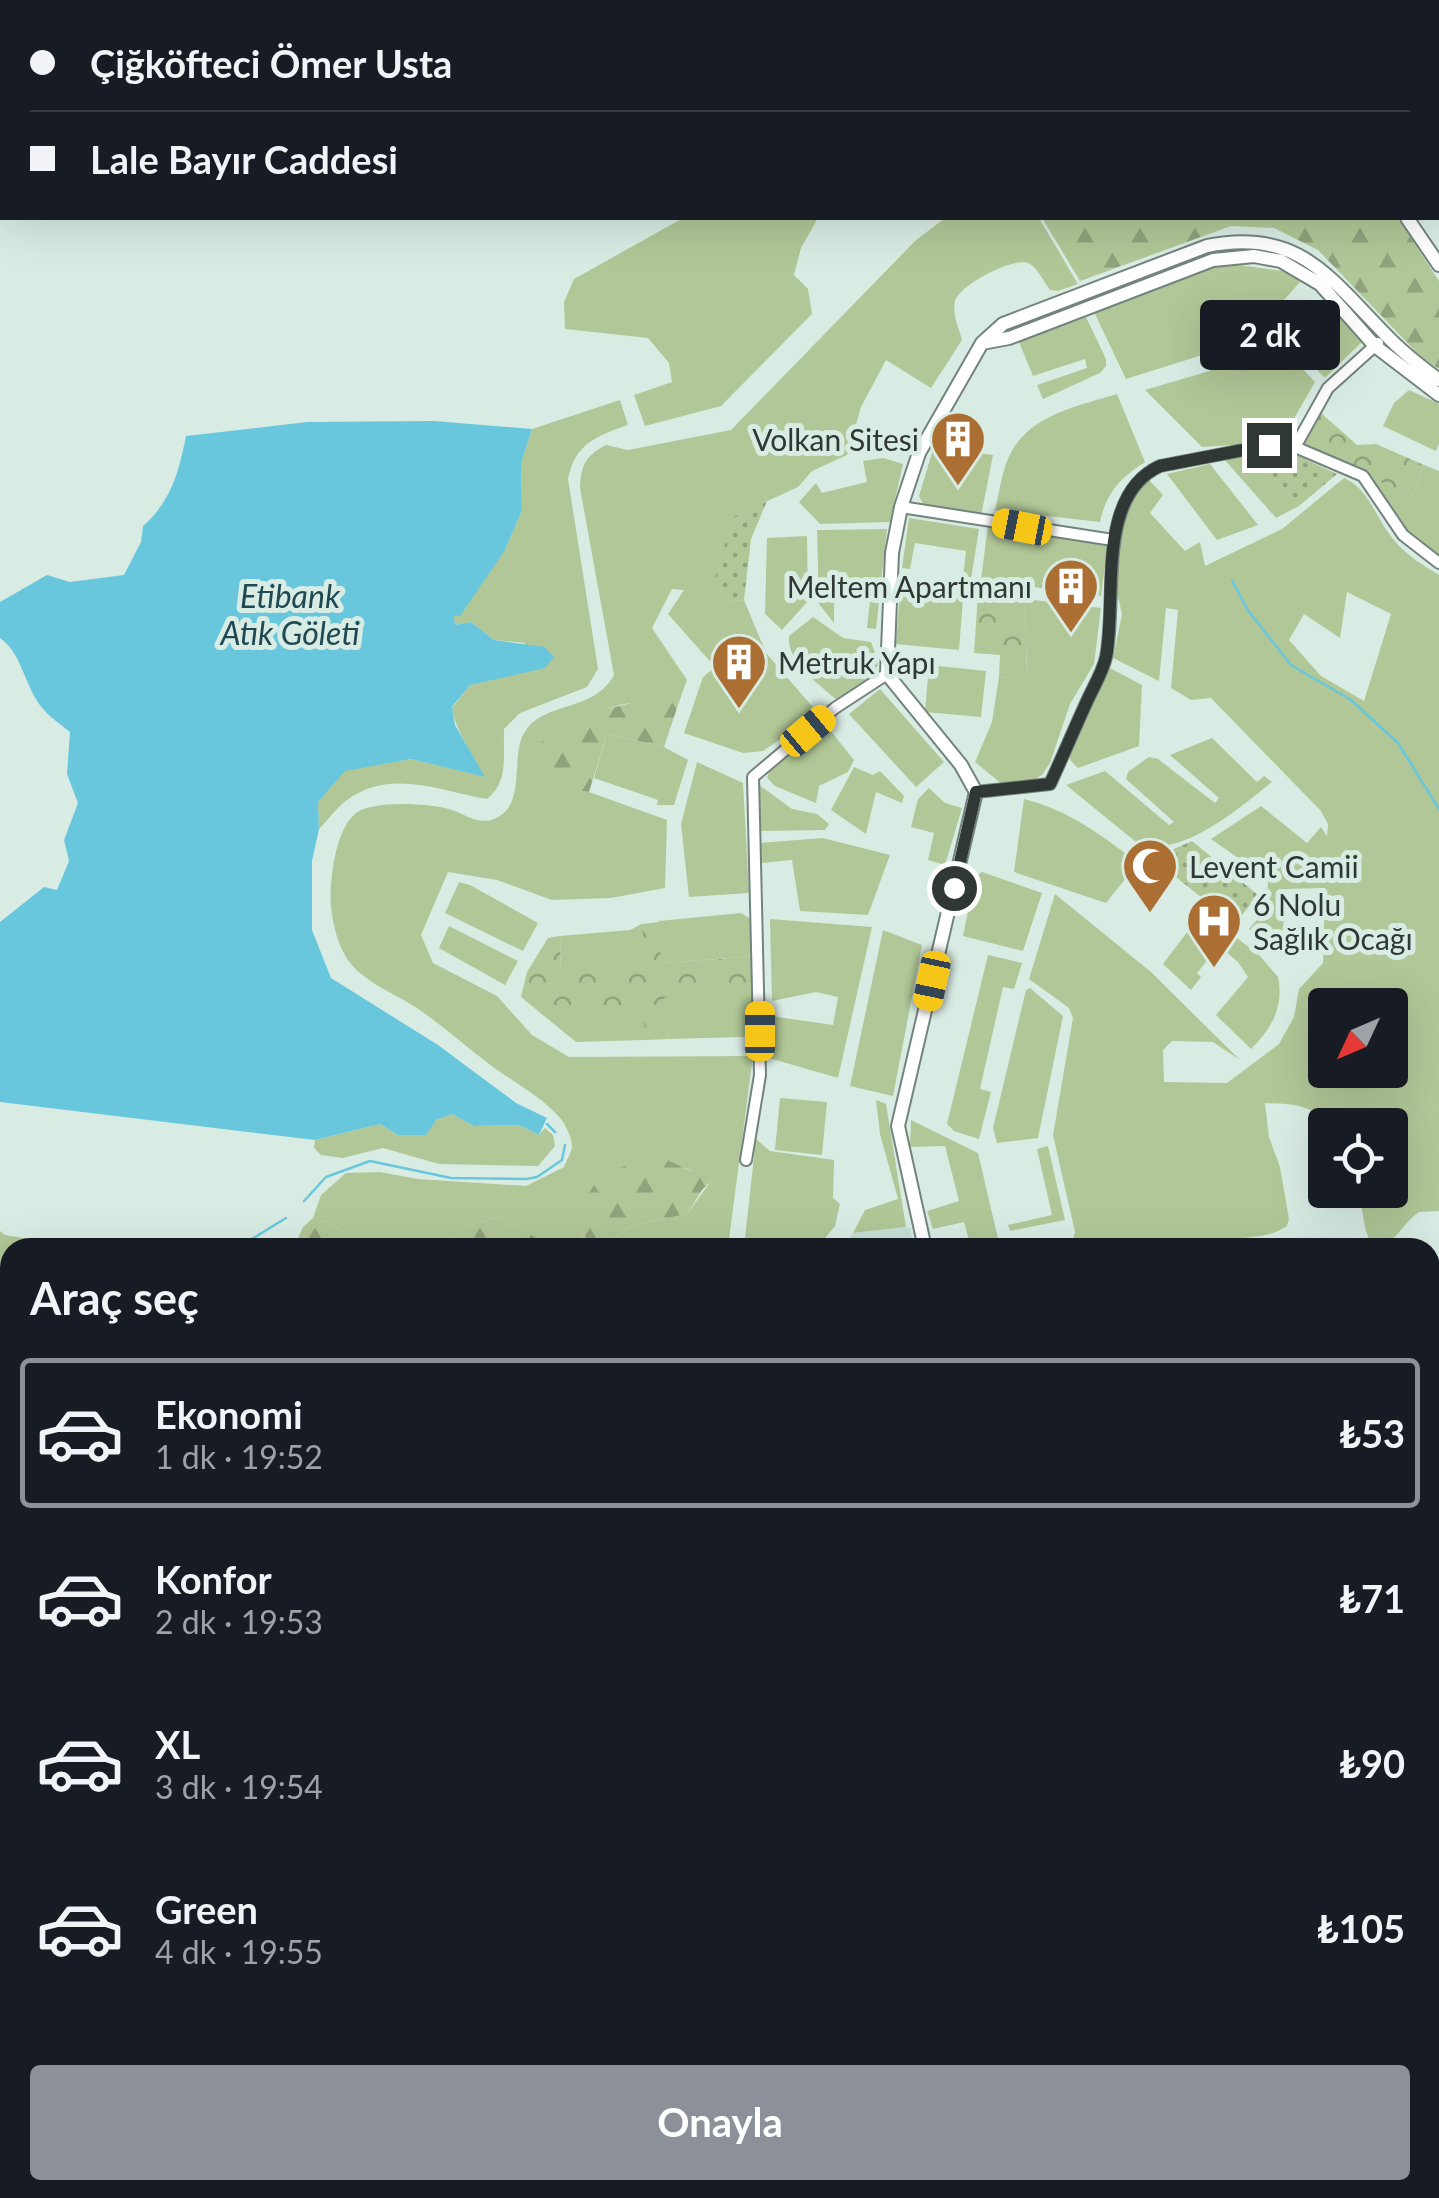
<!DOCTYPE html>
<html lang="tr">
<head>
<meta charset="utf-8">
<style>
  body { margin:0; font-family:Lato,sans-serif; background:#242831; color:#f1f3f6; height:100vh; display:flex; flex-direction:column; font-size:38px; white-space:nowrap }
  * { box-sizing:border-box; margin:0 }
  p { font-size:32px; color:#9ea1a6 }
  .icon { flex:none; width:55px; height:55px; fill:none; stroke:currentColor; stroke-width:2; stroke-linecap:round; stroke-linejoin:round }
  .map { position:relative; flex:1; overflow:hidden }
  .side { position:absolute; left:0px; top:1238px; width:1440px; height:962px; display:flex; flex-direction:column; background:#171b24; border-radius:30px 30px 0 0; box-shadow:0 10px 40px #0002 }
  .side>* { flex:none }
  .banner { position:absolute; left:0px; top:0px; width:1440px; height:220px; box-shadow:0 10px 40px #0002; display:grid; align-content:center; height:220px; padding:0 30px; background:#171b24 }
  .needle { width:65px; rotate:226deg }
  .controls { position:absolute; left:1308px; top:988px; display:grid; gap:20px }
  .controls a { display:grid; place-items:center; width:100px; height:100px; border-radius:10px; background:#171b24; box-shadow:0 10px 40px #0002; font-size:50px }
  .end { position:absolute; width:45px; height:45px; margin:-22px; border:12px solid #303835; background:#fff; box-shadow:0 0 0 5px #fff }
  .from { border-radius:50% }
  .bubble { position:absolute; height:70px; border-radius:10px; background:#171b24; box-shadow:0 10px 40px #0002; font-size:32px; font-weight:700; line-height:70px; text-align:center }
  .car { position:absolute; width:30px; height:60px; margin:-30px -15px; border-radius:12px; box-shadow:0 0 8px 2px #0007; background:linear-gradient(#f5c518 24%,#345 0 40%,#f5c518 0 76%,#345 0 86%,#f5c518 0) }
  .banner b { display:flex; align-items:center; gap:35px; height:95px; font-size:38px }
  .banner b+b { border-top:2px solid #363941 }
  .banner i { width:25px; height:25px; background:#f1f3f6 }
  ul { padding:0; list-style:none }
  li { display:flex; align-items:center; gap:30px; height:150px; margin:0 20px 15px; padding:0 10px; border:5px solid transparent; border-radius:10px }
  li div { flex:1 }
  li b { display:block; font-size:38px }
  li em { font-style:normal; font-weight:700 }
  li.active { border-color:#8c9099 }
  li>.icon { width:90px; height:90px; stroke-width:1.5 }
  h2 { padding:0 30px; font-size:45px; line-height:120px }
  .button { display:flex; gap:20px; margin-top:auto; padding:20px 30px }
  .button a { flex:1; height:115px; border-radius:10px; background:#8c9099; color:#fff; font-size:40px; font-weight:700; line-height:115px; text-align:center }
  .map>svg:first-child { display:block }
</style>
</head>
<body>
<div class="map">
<svg width="1439" height="2198" viewBox="0 0 1439 2198">
  <defs>
    <pattern id="forest-firs" width="22" height="20" patternUnits="userSpaceOnUse" patternTransform="scale(2.5)"><rect width="22" height="20" fill="#b1c797"/><path d="M5 1l3.5 6h-7zM16 11l3.5 6h-7z" fill="#90a37c"/></pattern>
    <pattern id="park-crowns" width="20" height="18" patternUnits="userSpaceOnUse" patternTransform="scale(2.5)"><rect width="20" height="18" fill="#b1c797"/><path d="M2 6a3 3 0 1 1 6 0M12 15a3 3 0 1 1 6 0" fill="none" stroke="#90a37c"/></pattern>
    <pattern id="garden-dots" width="8" height="8" patternUnits="userSpaceOnUse" patternTransform="scale(2.5)"><rect width="8" height="8" fill="#b1c797"/><path d="M2 2h.1M6 6h.1" fill="none" stroke="#90a37c" stroke-width="1.8" stroke-linecap="round"/></pattern>
  </defs>
  <rect width="100%" height="100%" fill="#d9ece4"/>
  <path fill="#c5dfd5" d="M910 1227 914 1247H842L853 1233Z"/>
  <path fill="#b1c797" fill-rule="evenodd" d="M683 218H818L801 248 794 275 808 289 812 314 721 406 645 426 634 395 672 382 669 363 648 338 565 329 564 302 574 279Z
    M945 218H1039L1078 284 1058 291 1050 290C1044 282 1038 269 1030 264 1016 255 959 285 955 301 952 314 959 328 962 340L931 388 886 360 861 407 847 455 812 471 798 487 733 517 729 602 744 600 766 653 818 713 763 751 743 753 684 733 703 677 715 667 668 614 684 590 672 589 652 628 687 680 678 705 667 692 648 700 619 705 561 727 572 789 589 792 667 820 665 888 611 898 552 900 497 880 448 872 421 935 433 963 497 996 532 1035 569 1057 753 1056 728 1247H602L633 1225 687 1214 711 1181 686 1168 578 1230 595 1247H543V1242L498 1217 462 1228 447 1247H361C346 1231 333 1223 313 1218L321 1195 346 1173 380 1172 418 1179 526 1186 564 1167C566 1161 572 1152 572 1146 572 1138 565 1123 560 1118 542 1097 515 1083 493 1067 469 1049 446 1028 421 1011 399 995 369 985 351 964 339 950 333 926 331 907 329 883 335 830 355 814 371 800 431 803 452 810 467 815 478 825 494 819 529 805 508 754 526 730 547 701 594 712 614 675L580 488C581 465 585 456 606 445L628 450 731 430 915 241Z
    M1223 263 1283 271 1301 281 1255 332 1199 356 1126 379 1094 312Z
    M1337 313 1363 341 1325 378 1298 351Z
    M1086 317 1106 359V366L1100 373 1043 399 1037 385 1087 368 1085 359 1033 376 1019 342Z
    M1284 349 1315 382 1284 436 1251 444 1202 447 1145 390Z
    M1409 390 1439 404V444L1436 451 1383 426 1394 403Z
    M1117 394 1145 462C1120 478 1106 493 1100 522L995 510C1000 490 1002 467 1013 449 1034 414 1081 405 1117 394Z
    M620 400 628 425C596 436 575 444 568 479L598 669 587 687 520 713 504 729C503 755 509 782 487 799 440 791 391 768 347 800 337 807 328 820 319 829L318 802 345 770 411 759 483 776C473 753 456 733 452 708L470 685 501 676 525 643 494 640 471 622 455 625 454 615 505 550 522 510 521 463 532 429Z
    M934 446 993 455 981 516 924 506 919 496Z
    M1253 455 1299 506 1276 518 1224 459Z
    M883 458 903 464 890 522 820 524 799 502 816 483 822 493 867 482 863 461Z
    M1210 464 1258 525 1217 540 1167 474Z
    M1424 465 1439 471V557L1409 532 1367 475 1412 496Z
    M1344 478C1369 488 1377 521 1394 540 1406 555 1423 565 1439 575V1211L1419 1212C1402 1223 1395 1247 1372 1247L1365 1228 1359 1190H1390V1125H1327C1312 1103 1290 1104 1265 1103L1269 1137 1280 1167 1289 1219 1287 1226C1264 1242 1237 1232 1222 1247H1071L1075 1232 1053 1135 1073 1018 1069 1008 1029 979 1055 894 1151 972 1240 1060 1213 1042 1172 1041 1163 1050 1164 1082 1227 1083 1279 1044 1294 1017 1299 989 1323 963 1325 888 1286 889 1282 948 1274 949 1249 929C1254 923 1261 916 1265 909 1271 894 1264 881 1272 868L1260 860 1254 869 1211 839 1261 806 1307 843 1321 827 1327 836 1328 824 1321 811 1211 698 1191 700 1171 688 1178 610 1166 608 1159 681 1113 658 1122 614 1118 597 1117 539 1133 496 1149 480 1163 495 1150 513 1185 551 1200 542 1205 566 1282 529ZM1347 592 1391 614 1364 701 1321 676 1289 640 1304 614 1340 638ZM1325 1005H1390V1070H1325Z
    M909 518 979 529 971 579 963 577 966 551 915 543 910 569 902 568Z
    M988 525 1108 542 1101 596 981 580Z
    M887 529 876 629 867 628 871 591 834 586V623L819 604 817 530Z
    M807 536 808 601 782 630 765 614 767 538Z
    M900 592 963 598 959 650 896 644Z
    M1025 599 1101 608 1094 664 1070 704 1050 763 1042 775 1035 779 1002 784 975 762 992 722 999 677 1027 678Z
    M813 617 843 638 871 642 878 661 876 673 838 701C820 685 786 662 789 636Z
    M929 665 986 671 981 717 925 712Z
    M1110 668 1142 685 1139 746 1078 768 1070 760 1069 751Z
    M880 689 944 762 916 787 849 714Z
    M826 725 854 760 848 772 819 786 816 803 775 786 767 778 770 769Z
    M607 734 664 747 688 760 674 805H657L658 800 594 778Z
    M1212 738 1257 782 1264 776 1272 782C1238 809 1187 854 1141 846L1066 785 1105 771 1169 825 1174 822 1126 779 1128 772 1149 757 1158 759 1215 803 1219 798 1170 755Z
    M697 762 743 783 749 893 689 897 681 824Z
    M854 767 873 775 880 771 904 796 902 803 876 792 866 834 831 810Z
    M758 784 792 809 817 814 829 824 825 830 760 831Z
    M929 788 945 803 962 808 945 865 928 860 934 833 911 827 918 799Z
    M1024 799C1068 810 1102 835 1138 863L1106 903 1014 872Z
    M823 838 890 855 868 915 800 911 792 860 762 863 760 843Z
    M982 872 1042 893 1023 951 963 936 975 877Z
    M459 882 470 885 538 923 523 951 445 913Z
    M1203 911 1260 956 1278 977C1284 1007 1272 1028 1251 1049L1216 1015 1248 977 1238 962 1224 950 1218 957 1213 953 1197 973 1201 977 1191 990 1163 964Z
    M741 913 755 922 756 956 661 963 654 971 659 921Z
    M770 919 872 927 838 1078 769 1058 771 1016 833 1025 838 997 816 992 772 1001Z
    M642 924 651 971H561L560 936 630 930Z
    M449 926 518 961 505 985 439 948Z
    M883 930 922 945 893 1096 850 1086Z
    M988 955 1022 963 1014 989 1003 987 980 1089 991 1092 979 1139 954 1131 947 1124Z
    M755 969V1030L744 1037 668 1039 661 989Z
    M1030 988 1063 1016 1038 1138 997 1143 993 1128 1026 990Z
    M653 991 646 1040 576 1042 562 1001Z
    M780 1098 827 1102 822 1155 775 1150Z
    M876 1100 886 1104 906 1227 853 1233 865 1210 898 1199 880 1134Z
    M452 1114 474 1126 519 1125 539 1135 545 1128 553 1135 555 1146 538 1166 439 1164 383 1148 343 1158 321 1155 314 1148 315 1140 380 1124 398 1135Z
    M911 1120 978 1153 1000 1247H971L964 1222 933 1229 927 1211 959 1201 945 1146 910 1147Z
    M756 1139 770 1151 834 1160 833 1198 840 1204 835 1226 818 1247H744Z
    M1048 1146 1065 1220 1010 1231 1008 1225 1052 1215 1037 1149Z
    M0 1231 5 1235 75 1247 10 1248V1396L0 1391Z
    M1430 1772 1432 1785 1439 1787V2009L1430 2003Z
    M1439 2073V2198H1304L1303 2190H1430V2083Z"/>
  <path fill="url(#forest-firs)" d="M1042 218H1398L1439 281V369L1421 357 1318 250 1274 228 1231 226 1080 281Z
    M667 691 678 705 664 747 607 734 589 792C552 786 549 804 528 764 549 711 622 711 667 691Z
    M662 1158 712 1180 702 1190 687 1214 633 1225 602 1247H595L578 1230C589 1173 606 1168 662 1158Z
    M498 1217 544 1242 543 1247H447L462 1228Z
    M313 1218C333 1223 346 1231 361 1247H294L303 1227Z
    M620 2190H825L830 2198H644Z"/>
  <path fill="url(#park-crowns)" d="M1320 412 1357 445 1376 444 1424 465 1412 496 1300 446Z
    M978 594 1025 599 1027 679 999 677 1000 655 974 653Z
    M659 922 661 963 756 956V983L664 998 668 1039 646 1040 642 1002 573 1012 576 1042 521 997 527 972 548 938 560 936 561 971 646 965 642 924Z"/>
  <path fill="url(#garden-dots)" d="M1270 451 1296 455 1337 474 1299 506 1253 455Z
    M767 501 751 539 744 600 729 602 712 588 733 517Z
    M1192 841 1258 895 1235 924 1167 870 1171 865 1155 861 1153 858Z"/>
  <path fill="#68c7dd" d="M434 421 532 429 521 463 522 510 505 550 460 616 454 615 455 625 471 622 494 640 545 647 554 657 545 668 470 685 452 707 455 725 485 777 411 759 345 771 318 802 319 829 312 861V930L331 978 438 1045 516 1103 547 1118 539 1135 519 1125 474 1126 452 1114 436 1120 426 1135H398L380 1124 315 1140 0 1102V922L44 887 57 890 69 861 64 840 78 803 67 774 70 732C62 725 52 719 45 711 24 689 24 655 0 638V602L47 575 70 582 124 575 141 542 143 526C171 502 179 471 186 436L307 422Z
    M0 1448 10 1458V2190H513L537 2198H0Z"/>
  <g fill="none" stroke-linecap="round" stroke-linejoin="round">
    <path stroke="#68c7dd" stroke-width="2.5" d="M1232 580 1247 609 1291 665 1351 700 1398 743 1439 809
      M547 1124 555 1132
      M304 1201 326 1177 370 1161 451 1178 527 1179 537 1177 562 1160 565 1145
      M237 1248 286 1218
      M0 1444 10 1440"/>
    <g stroke="#73847e" stroke-width="14">
      <path id="minor" d="M1438 170 1439 169
        M1295 447 1328 388 1378 343
        M901 507 1113 540
        M976 792 1050 784C1063 756 1075 727 1088 699 1094 686 1103 671 1106 657 1118 599 1095 496 1160 466L1269 445 1295 447 1363 476 1403 535 1439 563
        M746 1160 760 1075 753 777 835 708 887 674"/>
    </g>
    <g stroke="#73847e" stroke-width="16">
      <path id="tertiary" d="M1192 0 1195 2
        M1407 218 1439 265
        M982 343 1009 338 1213 260 1254 256 1281 261 1320 284 1375 346 1439 395
        M925 1248 898 1126 976 792 961 765 887 674 892 553 901 507 919 453 982 343 1003 324 1207 246C1298 228 1328 276 1385 334 1401 351 1420 366 1439 380
        M1430 2006 1439 2012"/>
    </g>
    <use href="#minor" stroke="#fff" stroke-width="10"/>
    <use href="#tertiary" stroke="#fff" stroke-width="12"/>
  </g>
  <g fill="none" stroke-linecap="round" stroke-linejoin="round">
    <path stroke="#303835" stroke-width="12" d="M954 888 976 792 1050 784C1063 756 1075 727 1088 699 1094 686 1103 671 1106 657 1117 600 1095 495 1160 466L1269 445"/>
  </g>
  <defs>
    <g id="building-pin" transform="scale(2.875)"><path d="M0 17L-7.5 6A9.5 9.5 0 1 1 7.5 6Z" fill="#ac6f33" stroke="#d9ece4"/><path d="M-4-6H4V6H1V3H-1V6H-4ZM-2.5-4.3h1.7v1.8h-1.7ZM.8-4.3h1.7v1.8H.8ZM-2.5-1h1.7V.8h-1.7ZM.8-1h1.7V.8H.8Z" fill="#fff"/></g>
    <g id="mosque-pin" transform="scale(2.875)"><path d="M0 17L-7.5 6A9.5 9.5 0 1 1 7.5 6Z" fill="#ac6f33" stroke="#d9ece4"/><path d="M3.5-4.9A6 6 0 1 0 3.5 4.9A5 5 0 1 1 3.5-4.9Z" fill="#fff"/></g>
    <g id="hospital-pin" transform="scale(2.875)"><path d="M0 17L-7.5 6A9.5 9.5 0 1 1 7.5 6Z" fill="#ac6f33" stroke="#d9ece4"/><path d="M-5-5h3v3.5h4V-5h3V5h-3V1.5h-4V5h-3Z" fill="#fff"/></g>
  </defs>
  <g fill-rule="evenodd">
    <use href="#building-pin" x="958" y="439"/>
    <use href="#building-pin" x="1071" y="586"/>
    <use href="#building-pin" x="739" y="662"/>
    <use href="#mosque-pin" x="1150" y="866"/>
    <use href="#hospital-pin" x="1214" y="921"/>
  </g>
  <g text-anchor="middle" dominant-baseline="central" stroke-width="10" stroke-linejoin="round" paint-order="stroke">
    <g font-size="30" fill="#303835" stroke="#d9ece4" text-anchor="start">
      <text x="919" y="439" text-anchor="end">Volkan Sitesi</text>
      <text x="1032" y="586" text-anchor="end">Meltem Apartmanı</text>
      <text x="778" y="662">Metruk Yapı</text>
      <text x="1189" y="866">Levent Camii</text>
      <text x="1253" y="904">6 Nolu<tspan x="1253" dy="34">Sağlık Ocağı</tspan></text>
    </g>
    <g font-size="32" font-style="italic" fill="#1e4953" stroke="#d9ece4">
      <text x="290" y="595">Etibank<tspan x="290" dy="37">Atık Göleti</tspan></text>
    </g>
  </g>
</svg>
<div class="controls">
<a><svg class="needle" viewBox="-14 -14 28 28"><path d="M0-13l5 13h-10z" fill="#e53935"/><path d="M0 13l5-13h-10z" fill="#9ea1a6"/></svg></a>
<a><svg class="icon" aria-label="locate" viewBox="0 0 24 24"><circle cx="12" cy="12" r="6"/><path d="M12 2v4M12 18v4M2 12h4M18 12h4"/></svg></a>
</div>
<i class="end from" style="left:954px;top:888px"></i>
<i class="end" style="left:1269px;top:445px"></i>
<div class="bubble" style="left:1200px;top:300px;width:140px">2 dk</div>
<i class="car" style="left:1022px;top:527px;rotate:281deg"></i>
<i class="car" style="left:808px;top:731px;rotate:50deg"></i>
<i class="car" style="left:932px;top:981px;rotate:192deg"></i>
<i class="car" style="left:760px;top:1031px;rotate:0deg"></i>
<div class="banner">
<b><i class="from"></i>Çiğköfteci Ömer Usta</b>
<b><i></i>Lale Bayır Caddesi</b>
</div>
<section class="side">
<h2>Araç seç</h2>
<ul>
<li class="active"><svg class="icon" aria-label="car" viewBox="0 0 24 24"><path d="M5 17H2v-5l4-1 3-4h7l3 4 3 1v5h-3M9 17h6M6 11h13"/><circle cx="7" cy="17" r="2"/><circle cx="17" cy="17" r="2"/></svg><div><b>Ekonomi</b><p>1 dk · 19:52</p></div><em>₺53</em></li>
<li><svg class="icon" aria-label="car" viewBox="0 0 24 24"><path d="M5 17H2v-5l4-1 3-4h7l3 4 3 1v5h-3M9 17h6M6 11h13"/><circle cx="7" cy="17" r="2"/><circle cx="17" cy="17" r="2"/></svg><div><b>Konfor</b><p>2 dk · 19:53</p></div><em>₺71</em></li>
<li><svg class="icon" aria-label="car" viewBox="0 0 24 24"><path d="M5 17H2v-5l4-1 3-4h7l3 4 3 1v5h-3M9 17h6M6 11h13"/><circle cx="7" cy="17" r="2"/><circle cx="17" cy="17" r="2"/></svg><div><b>XL</b><p>3 dk · 19:54</p></div><em>₺90</em></li>
<li><svg class="icon" aria-label="car" viewBox="0 0 24 24"><path d="M5 17H2v-5l4-1 3-4h7l3 4 3 1v5h-3M9 17h6M6 11h13"/><circle cx="7" cy="17" r="2"/><circle cx="17" cy="17" r="2"/></svg><div><b>Green</b><p>4 dk · 19:55</p></div><em>₺105</em></li>
</ul>
<div class="button"><a>Onayla</a></div>
</section>
</div>
</body>
</html>
